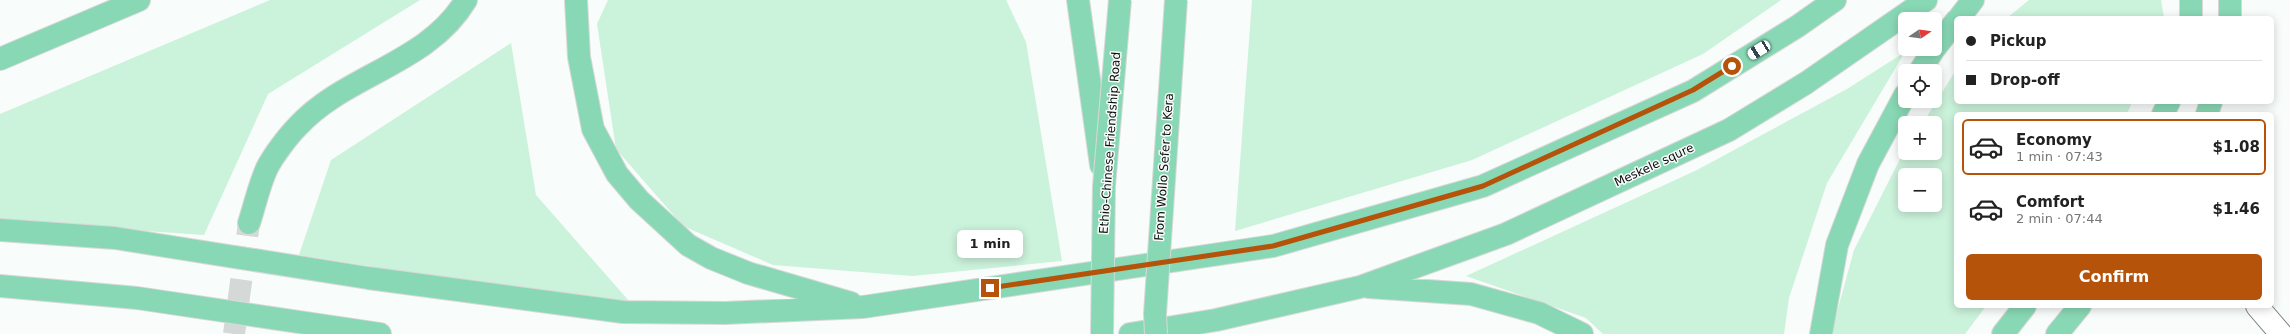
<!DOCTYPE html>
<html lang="en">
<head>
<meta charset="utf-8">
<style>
  body { margin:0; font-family:"DejaVu Sans",sans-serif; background:#f6f6f6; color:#222; height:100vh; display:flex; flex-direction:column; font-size:15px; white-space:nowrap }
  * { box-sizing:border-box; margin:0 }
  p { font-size:13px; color:#767676 }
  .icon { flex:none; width:22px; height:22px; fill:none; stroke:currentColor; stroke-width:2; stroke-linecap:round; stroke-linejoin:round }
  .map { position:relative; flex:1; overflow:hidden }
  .sheet { position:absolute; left:1954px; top:112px; width:320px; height:196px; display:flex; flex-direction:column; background:#fff; border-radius:6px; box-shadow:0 2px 10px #0003 }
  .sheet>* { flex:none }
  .top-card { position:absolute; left:1954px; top:16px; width:320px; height:88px; border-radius:6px; box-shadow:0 2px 10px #0003; display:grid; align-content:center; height:88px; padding:0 12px; background:#fff }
  .needle { width:26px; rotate:77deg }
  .buttons { position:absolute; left:1898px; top:12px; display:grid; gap:8px }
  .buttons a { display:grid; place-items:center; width:44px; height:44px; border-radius:6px; background:#fff; box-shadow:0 2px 10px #0003; font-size:20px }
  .end { position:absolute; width:18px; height:18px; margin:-9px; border:5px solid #b45309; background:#fff; box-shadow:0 0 0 2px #fff }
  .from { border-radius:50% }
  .bubble { position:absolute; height:28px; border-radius:6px; background:#fff; box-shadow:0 2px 10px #0003; font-size:13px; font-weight:600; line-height:28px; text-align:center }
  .car { position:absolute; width:12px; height:24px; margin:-12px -6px; border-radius:5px; box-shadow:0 0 3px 1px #0007; background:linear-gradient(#fff 24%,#345 0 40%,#fff 0 76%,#345 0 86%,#fff 0) }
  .top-card b { display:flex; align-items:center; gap:14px; height:38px; font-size:15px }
  .top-card b+b { border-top:1px solid #e0e0e0 }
  .top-card i { width:10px; height:10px; background:#222 }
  ul { padding:7px 0 0; list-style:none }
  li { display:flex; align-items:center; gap:12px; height:56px; margin:0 8px 6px; padding:0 4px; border:2px solid transparent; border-radius:6px }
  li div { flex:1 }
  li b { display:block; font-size:15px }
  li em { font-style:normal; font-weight:600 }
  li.selected { border-color:#b45309 }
  li>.icon { width:36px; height:36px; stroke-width:1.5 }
  .cta { display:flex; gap:8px; margin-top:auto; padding:8px 12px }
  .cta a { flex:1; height:46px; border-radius:6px; background:#b45309; color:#fff; font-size:16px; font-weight:600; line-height:46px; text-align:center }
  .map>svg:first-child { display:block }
</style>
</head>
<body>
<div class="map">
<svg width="2290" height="334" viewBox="0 0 2290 334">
  <rect width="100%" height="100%" fill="#f8fcfa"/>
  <path fill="#cbf2db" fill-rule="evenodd" d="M270 0H420L268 94 204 235 0 221V114Z
    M608 0H1006L1026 42 1062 261 912 276 773 265 683 226 616 149 597 24Z
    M1252 0H1781L1703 54 1472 160 1235 231Z
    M2029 0H2161L2164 18H2007Z
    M511 43 536 195 636 309 299 255 331 160Z
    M1905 52 1827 183 1789 298 1784 334H1603L1586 318 1466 276 1697 170 1847 89Z
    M1956 70V102H2132L2127 114H1956V306H1986L1965 334H1831L1854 250 1900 159 1905 151V153H1935V123H1923ZM1905 175H1935V205H1905Z"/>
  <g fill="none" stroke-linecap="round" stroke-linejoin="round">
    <path stroke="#d4d8d6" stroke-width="22" stroke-dasharray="22 11" stroke-linecap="butt" d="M234 334 249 223"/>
    <g stroke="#7e8280" stroke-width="24">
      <path id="minor" d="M2257 306 2281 334"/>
    </g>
    <g stroke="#d8d8d8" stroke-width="24">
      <path id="major" d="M576 0 579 57 593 129 617 174 639 200 688 245 711 258 748 273 851 303
        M1078 0 1101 165
        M2191 0V18
        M1959 18 1973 0
        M2230 18V0
        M1935 48 1956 21
        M0 59 139 0
        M1920 71 1934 49
        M2163 114 2169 102
        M2207 114 2211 102
        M249 223C255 205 259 185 267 168 273 156 288 136 298 126 346 74 428 64 466 0
        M0 230 115 238 368 278 623 312 725 313 863 307 1273 246 1483 186 1693 91 1798 26 1835 0
        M0 286 137 298 380 334
        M1369 287 1471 294 1539 313 1582 334
        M1130 334 1216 320 1360 287 1506 234 1729 130 1806 83 1926 0
        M1821 334 1837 245 1868 164 1905 95
        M2003 334 2025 306
        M2057 334 2080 306"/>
    </g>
    <use href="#minor" stroke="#fff" stroke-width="22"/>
    <use href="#major" stroke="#89d8b5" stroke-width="22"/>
    <g stroke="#d8d8d8" stroke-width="24" stroke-linecap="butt">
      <path id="major-bridge" d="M1102 334 1104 186 1120 0
        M1156 334 1155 314 1176 0"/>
    </g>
    <use href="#major-bridge" stroke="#89d8b5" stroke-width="22"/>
  </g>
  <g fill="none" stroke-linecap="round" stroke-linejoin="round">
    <path stroke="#b45309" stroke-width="5" d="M990 288 1273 246 1483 186 1693 90 1732 66"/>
  </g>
  <g text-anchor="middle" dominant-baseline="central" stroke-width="3" stroke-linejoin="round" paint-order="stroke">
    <g font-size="12" fill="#0b0d0c" stroke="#f8fcfa">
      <text transform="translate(1110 143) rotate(-86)">Ethio-Chinese Friendship Road</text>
      <text transform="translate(1654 165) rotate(-25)">Meskele squre</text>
      <text transform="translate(1164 167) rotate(-86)">From Wollo Sefer to Kera</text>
    </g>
  </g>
</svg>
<div class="buttons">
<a><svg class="needle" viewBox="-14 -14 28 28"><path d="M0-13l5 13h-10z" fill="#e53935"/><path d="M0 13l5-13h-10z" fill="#767676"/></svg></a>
<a><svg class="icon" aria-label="locate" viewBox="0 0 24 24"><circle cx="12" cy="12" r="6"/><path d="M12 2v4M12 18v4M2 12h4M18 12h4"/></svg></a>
<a>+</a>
<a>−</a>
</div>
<i class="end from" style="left:1732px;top:66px"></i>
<i class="end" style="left:990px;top:288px"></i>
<div class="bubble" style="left:957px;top:230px;width:66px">1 min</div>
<i class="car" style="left:1759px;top:50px;rotate:238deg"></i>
<div class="top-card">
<b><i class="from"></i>Pickup</b>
<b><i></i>Drop-off</b>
</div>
<section class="sheet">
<ul>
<li class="selected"><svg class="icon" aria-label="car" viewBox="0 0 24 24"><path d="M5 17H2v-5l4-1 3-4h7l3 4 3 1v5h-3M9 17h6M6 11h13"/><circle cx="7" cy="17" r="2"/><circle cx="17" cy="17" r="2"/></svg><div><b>Economy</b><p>1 min · 07:43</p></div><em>$1.08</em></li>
<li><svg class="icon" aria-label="car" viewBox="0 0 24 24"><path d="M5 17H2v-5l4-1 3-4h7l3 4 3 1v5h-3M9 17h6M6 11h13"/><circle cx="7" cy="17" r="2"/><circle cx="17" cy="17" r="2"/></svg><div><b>Comfort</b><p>2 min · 07:44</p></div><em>$1.46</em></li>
</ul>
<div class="cta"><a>Confirm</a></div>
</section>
</div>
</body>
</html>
